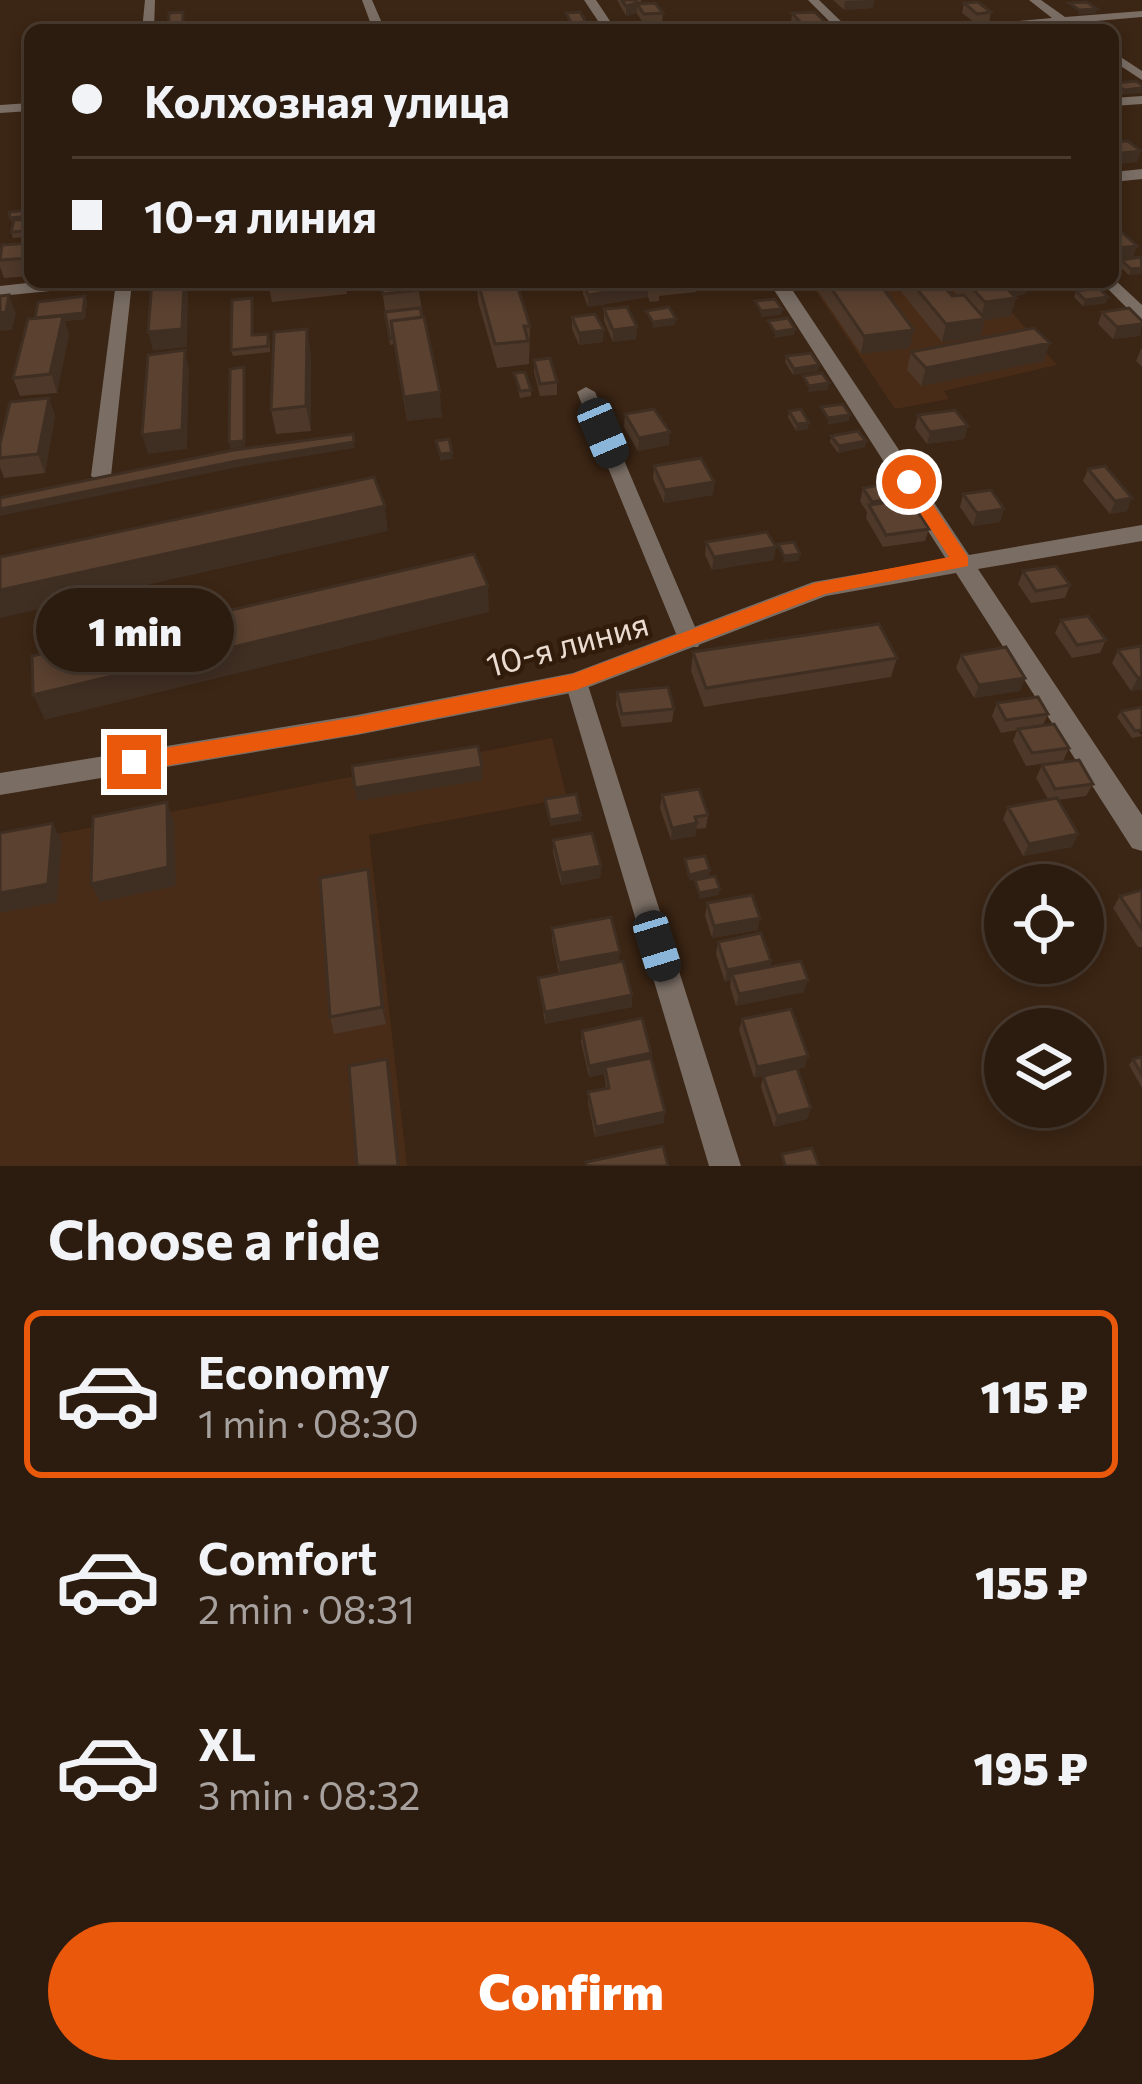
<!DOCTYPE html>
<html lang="en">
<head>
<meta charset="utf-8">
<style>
  body { margin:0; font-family:Commissioner,sans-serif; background:#342518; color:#f1f3f6; height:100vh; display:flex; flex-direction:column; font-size:45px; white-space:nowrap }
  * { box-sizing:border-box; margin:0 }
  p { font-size:39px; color:#a6a19e }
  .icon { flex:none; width:66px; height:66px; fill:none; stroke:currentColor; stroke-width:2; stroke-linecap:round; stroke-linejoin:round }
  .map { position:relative; height:1166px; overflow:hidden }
  .drawer { display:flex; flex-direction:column; background:#2c1c0f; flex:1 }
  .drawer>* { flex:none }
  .guide { position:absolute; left:24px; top:24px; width:1095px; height:264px; border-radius:18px; box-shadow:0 6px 18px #0003,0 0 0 3px #483a2f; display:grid; align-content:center; height:264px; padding:0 48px; background:#2c1c0f }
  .tools { position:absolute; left:984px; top:864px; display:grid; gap:24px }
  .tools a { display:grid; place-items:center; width:120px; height:120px; border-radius:50%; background:#2c1c0f; box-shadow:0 6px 18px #0003,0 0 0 3px #483a2f; font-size:60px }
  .end { position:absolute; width:54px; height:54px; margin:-27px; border:15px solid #ea580c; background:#fff; box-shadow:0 0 0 6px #fff }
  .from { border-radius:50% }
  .bubble { position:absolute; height:84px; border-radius:42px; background:#2c1c0f; box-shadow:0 6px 18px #0003,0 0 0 3px #483a2f; font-size:39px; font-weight:800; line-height:84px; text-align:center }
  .car { position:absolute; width:36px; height:72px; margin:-36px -18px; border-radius:15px; box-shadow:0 0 9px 3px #0007; background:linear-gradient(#222 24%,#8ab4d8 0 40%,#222 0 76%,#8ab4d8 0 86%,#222 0) }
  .guide b { display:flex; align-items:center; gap:42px; height:114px; font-size:45px }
  .guide b+b { border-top:3px solid #483a2f }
  .guide i { width:30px; height:30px; background:#f1f3f6 }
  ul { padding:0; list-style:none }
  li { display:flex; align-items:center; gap:36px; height:168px; margin:0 24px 18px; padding:0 24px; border:6px solid transparent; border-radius:18px }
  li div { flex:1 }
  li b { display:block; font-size:45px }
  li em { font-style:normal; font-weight:800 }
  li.current { border-color:#ea580c }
  li>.icon { width:108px; height:108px; stroke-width:1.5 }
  h2 { padding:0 48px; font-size:54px; line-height:144px }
  .action { display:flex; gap:24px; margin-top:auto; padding:24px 48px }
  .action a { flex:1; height:138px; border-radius:72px; background:#ea580c; color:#fff; font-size:48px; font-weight:800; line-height:138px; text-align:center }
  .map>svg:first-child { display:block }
</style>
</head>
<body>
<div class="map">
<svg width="1142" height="1166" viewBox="0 0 1142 1166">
  <rect width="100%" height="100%" fill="#3b2514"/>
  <path fill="#492c17" d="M810 282H986L1057 365 944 391 949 399 895 409Z
    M552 738 567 798 369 835 407 1166H0V845Z"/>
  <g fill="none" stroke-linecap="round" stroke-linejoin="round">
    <path fill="#796d64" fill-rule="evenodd" d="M145 0H155L154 30H142Z
      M362 0H372L385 30H373Z
      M808 0H819L850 30H838Z
      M1029 0H1041L1065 17 1142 11V17L1073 23 1068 27 1061 24 943 30 949 27 1052 18Z
      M1113 52 1142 71V80L1113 61Z
      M1142 96V104L1113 106V98Z
      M30 103V111L0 113V105Z
      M1113 278 1142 305V319L1136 317 1101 282H1113Z
      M116 282H132L111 476 101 482 91 476Z
      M586 387 595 392 701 641 698 647H682L679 641 577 392Z
      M576 673 584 676 587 682 741 1166H709L565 682 568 676Z"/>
    <path fill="#796d64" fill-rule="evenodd" d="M584 0H596L616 30H604Z
      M1142 169V179L1113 182V172Z
      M36 282H99L90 287 0 296V286Z
      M769 282H787L969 555 1142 525V541L978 569 1142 815V851L1132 848 956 573 826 596 576 692 357 735 0 795V773L357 715 573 673 813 582 946 559Z"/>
  </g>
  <path fill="#4d3829" d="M617 0H641V2H637V13L626 16Z
    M833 0H874L873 8 844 10Z
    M964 3 991 12 989 22 975 23 962 13Z
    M637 4 663 13 662 23 644 24 637 14Z
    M792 13 828 25 827 30H797L791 23Z
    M1136 81 1122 95 1113 88 1114 83Z
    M30 210 29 237 13 238 11 232 13 224 10 218Z
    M30 243V276L4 278 0 267V252Z
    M1142 258V274L1129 275 1119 266 1121 260Z
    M268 282H346L347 294 272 302Z
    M381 282H417L442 417 407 421 394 344 390 345Z
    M477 282H510L530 326 529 364 497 368 478 301Z
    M583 282H697L696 292 659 296V301L650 302 648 297 588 307 583 294Z
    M812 282H863L910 348 861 354Z
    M893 282H940L952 296H958L946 282H1029L1025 294 1014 296 1011 316 985 320 980 337 942 342Z
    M1076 291 1108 297 1106 303 1083 306 1074 297Z
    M85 296 87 302 85 319 65 321 69 334 57 393 20 396 13 378 35 318Z
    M252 298 253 335 270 340V352L233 356 231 350Z
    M604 309 637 327 636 339 613 342 604 321Z
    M1102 312 1142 321 1140 336 1113 339 1098 324Z
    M572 317 603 342 579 345 572 329Z
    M1141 349H1142V367L1136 361Z
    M911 352 1044 361 921 386 907 370Z
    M311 353V431L276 434 271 410Z
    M786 356 819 365 818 371 793 375 785 362Z
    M534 360 557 382V395L540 396 534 372Z
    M514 373 531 390V396L520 398Z
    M49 398 55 416 45 473 4 478 0 467V444Z
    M789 411 808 429 796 431 788 417Z
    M625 414 669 445 638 451 624 427Z
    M918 415 968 426 964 439 927 444 915 428Z
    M831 436 866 441 865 447 838 453 830 442Z
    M654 466 714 482 713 495 664 503 653 479Z
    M1088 469 1127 511 1110 514 1083 481Z
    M863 488 906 500 929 529 925 541 883 547 866 518 867 512 860 501Z
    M963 494 1004 509 1000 522 973 526 960 507Z
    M706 542 774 560 712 570 705 555Z
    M1023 571 1070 585 1065 598 1031 603 1018 584Z
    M1061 620 1106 640 1100 653 1072 658 1055 633Z
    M1141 646 1142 689 1131 691 1112 663 1118 650Z
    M693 652 897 658 891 677 704 707 691 671Z
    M961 655 1025 678 1020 691 974 698 956 668Z
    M617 692 674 709 672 722 622 727 616 705Z
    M997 703 1048 714 1043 725 1069 748 1063 761 1026 766 1013 741 1017 730 1001 733 992 716Z
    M1121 711 1142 736 1132 738 1117 717Z
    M1042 765 1093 784 1086 796 1058 800 1078 834 1072 847 1023 856 1003 819 1008 807 1048 799 1036 778Z
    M662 795 708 815 706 828 696 829V836L671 840 660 808Z
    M553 840 601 866 600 878 561 885 553 853Z
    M372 887 386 1024 334 1034 330 1017Z
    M1142 890V947H1138L1113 908 1120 896Z
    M707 903 758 930 712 938 705 916Z
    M552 928 632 995V1007L545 1024 538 978 559 974 552 940Z
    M718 942 771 961 770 967 804 992 736 1006 730 986 731 980 725 982 716 954Z
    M742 1019 805 1067 797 1069 811 1108 807 1119 774 1127 761 1087 763 1076 754 1078 739 1030Z
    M582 1031 651 1053 664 1123 595 1137 588 1103V1092L606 1088 604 1074 589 1077 581 1042Z
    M1142 1057V1088L1129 1065 1133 1059Z"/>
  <path fill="#3f2e22" d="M874 0 873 8 844 10 845 1Z
    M637 3V13L626 16V6Z
    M1097 9 1095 14 1077 15 1079 10Z
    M586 22V27L571 28V23Z
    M828 25 827 30H804L805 27Z
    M1113 65H1121L1118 75H1113Z
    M1142 88V93L1122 95 1124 90Z
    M1141 151 1137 162 1113 165V154Z
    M1137 246 1133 258 1114 260 1118 248Z
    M1142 268V274L1129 275 1131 269Z
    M184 282 188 294 187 347 153 351 148 332Z
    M721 282H750V285L720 288Z
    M1029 282 1025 294 1007 297 1010 285Z
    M1057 282H1087L1055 287Z
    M648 285V297L588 307V295Z
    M9 295 16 313 12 330 0 331V313Z
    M85 296 87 302 85 319 65 321 69 334 57 393 37 324Z
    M1108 297 1106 303 1083 306 1085 300Z
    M1016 298 1011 316 985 320 980 337 942 342 946 324 980 320 985 302Z
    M782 309 781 315 761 317V311Z
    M676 319 675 325 652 328 653 322Z
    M1142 324 1140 336 1113 339 1117 327Z
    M637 327 636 339 613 342V330Z
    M307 329 311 353V431L306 406Z
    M795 329 794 335 774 338 775 332Z
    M604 330 603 342 579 345V333Z
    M914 330 910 348 861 354 864 336Z
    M1050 343 1044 361 921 386 926 368Z
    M185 350 189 369 187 449 148 454 142 435Z
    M819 365 818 371 793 375 794 369Z
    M244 367 245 447 230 449 229 442Z
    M829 383 828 390 808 392 809 386Z
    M440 392 442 417 407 421 404 397Z
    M49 398 55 416 45 473 38 454Z
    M850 415 849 421 827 425 828 418Z
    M809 423 808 429 796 431 797 424Z
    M968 426 964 439 927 444 930 432Z
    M670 432 669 445 638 451 639 438Z
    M866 441 865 447 838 453 839 446Z
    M354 442 355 448 239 467 0 516V509L237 461Z
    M452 453 453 459 440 461V454Z
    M714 482 713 495 664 503 665 490Z
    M1132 498 1127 511 1110 514 1115 501Z
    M385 506 388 531 0 618V590Z
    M1004 509 1000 522 973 526 977 513Z
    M776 547 774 560 712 570 714 557Z
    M800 554 799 561 783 563 784 556Z
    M488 586 489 612 45 720 33 695Z
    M1142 677V689L1131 691 1138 678Z
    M1025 678 1020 691 974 698 979 685Z
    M482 767 483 780 357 801 355 788Z
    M167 802 174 821 176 886 100 902 91 884Z
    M581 815V821L550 826V820Z
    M53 823 62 842 57 902 0 913V893Z
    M697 823 696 836 671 840 672 828Z
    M1078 834 1072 847 1023 856 1029 844Z
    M601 866 600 878 561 885V873Z
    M368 869 372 887 386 1024 382 1007Z
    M710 870 709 877 689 881V875Z
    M720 889 719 895 699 899V893Z
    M760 918 758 930 712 938 714 926Z
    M620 952 619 964 559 975V963Z
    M771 961 768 973 732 974 731 980 725 982 727 970Z
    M808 980 804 992 736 1006 739 994Z
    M632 995V1007L545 1024V1012Z
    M651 1053 650 1065 605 1067 604 1074 589 1077V1066Z
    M808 1056 805 1067 754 1078 757 1067Z
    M387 1059 391 1075 400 1166H398Z
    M811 1108 807 1119 774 1127 777 1116Z
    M665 1112 664 1123 595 1137 596 1127Z"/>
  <path fill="#5a4130" stroke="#3f2e22" stroke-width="3" d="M622 0H635L637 3 626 6Z
    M978 2 991 12 977 14 964 3Z
    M1087 2 1097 9 1079 10 1069 3Z
    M655 3 663 13 644 14 637 4Z
    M183 12V30H168L169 13Z
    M580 12 586 22 571 23 566 13Z
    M815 12 828 25 805 27 792 13Z
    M413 22 418 30H398L396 24Z
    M1010 25 1017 30H995L990 26Z
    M985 26 989 30H961V28Z
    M1136 81 1142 85V88L1124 90 1114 83Z
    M1128 141 1141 151 1113 154V142Z
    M30 210V216L10 218 9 212Z
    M30 219 27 231 11 232 14 220Z
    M1113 226H1115L1137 246 1118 248 1113 244Z
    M30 243V258L0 260 2 245Z
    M1141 257 1142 268 1131 269 1121 260Z
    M152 282H184L182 329 148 332Z
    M385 282H417L419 290 383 294 381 285H386Z
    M478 282H510L511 286 517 285 530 326H524L528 341 495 344Z
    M583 282H680L657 284 659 289 650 290 648 285 588 295Z
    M827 282H863L868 289 882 287 914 330 864 336Z
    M911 282H940L952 296 964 295 985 319 946 324Z
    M966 282H1001L1016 298 985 302Z
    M1099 288 1108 297 1085 300 1076 291Z
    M9 295 6 312 0 313V296Z
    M85 296 83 313 35 318 38 302Z
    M252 298V335L268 334V346L231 350 232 300Z
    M775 299 782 309 761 311 755 301Z
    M627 307 637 327 613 330 604 309Z
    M669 307 676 319 653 322 646 311Z
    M420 308 422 317 391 321 393 338 390 339 385 312Z
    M1129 308 1142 321V324L1117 327 1102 312Z
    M595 314 604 330 579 333 572 317Z
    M63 316 50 374 13 378 28 319Z
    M424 317 440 392 404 397 391 321Z
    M788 318 795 329 775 332 768 321Z
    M1034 328 1050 343 926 368 911 352Z
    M307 329 306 406 271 410 274 332Z
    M185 350 182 430 142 435 148 355Z
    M811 353 819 365 794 369 786 356Z
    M550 358 557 382 540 384 534 360Z
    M244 367V441L229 442 230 369Z
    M525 372 531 390 520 391 514 373Z
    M822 373 829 383 809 386 803 376Z
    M49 398 38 454 0 458V444L10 402Z
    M843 404 850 415 828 418 821 407Z
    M654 409 670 432 639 438 625 414Z
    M801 409 809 423 797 424 789 411Z
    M955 410 968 426 930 432 918 415Z
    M858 431 866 441 839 446 831 436Z
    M353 434 354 442 237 461 0 509V498L234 450Z
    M449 439 452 453 440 454 436 441Z
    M701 458 714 482 665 490 654 466Z
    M1105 466 1132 498 1115 501 1088 469Z
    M374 477 385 506 0 590V557Z
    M898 482 907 496 872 502 863 488Z
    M991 490 1004 509 977 513 963 494Z
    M910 499 929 529 886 535 869 505Z
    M767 532 776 547 714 557 706 542Z
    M794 542 800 554 784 556 778 544Z
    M474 554 488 586 33 695 32 656Z
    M1056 566 1070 585 1036 591 1023 571Z
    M1088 616 1106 640 1077 645 1061 620Z
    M879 624 897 658 706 688 693 652Z
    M1141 646 1142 677 1138 678 1118 650Z
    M1006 647 1025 678 979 685 961 655Z
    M668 687 674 709 622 714 617 692Z
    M1038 697 1048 714 1006 720 997 703Z
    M1142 707V730L1135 731 1121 711Z
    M1054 724 1069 748 1032 753 1018 729Z
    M478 746 482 767 355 788 352 766Z
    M1079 760 1093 784 1055 789 1042 765Z
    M699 789 708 815 695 817 697 823 672 828 662 795Z
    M576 794 581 815 550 820 545 799Z
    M1057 798 1078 834 1029 844 1008 807Z
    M167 802 168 867 91 884 93 817Z
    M53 823 48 884 0 893V833Z
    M592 833 601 866 561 873 553 840Z
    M705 856 710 870 689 875 685 859Z
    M368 869 382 1007 330 1017 320 878Z
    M715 876 720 889 699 893 695 880Z
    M1142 890V929L1120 896Z
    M752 895 760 918 714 926 707 903Z
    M611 917 620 952 559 963 552 928Z
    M761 933 771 961 727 970 718 942Z
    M623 961 632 995 545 1012 538 978Z
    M801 961 808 980 739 994 732 974Z
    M791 1009 808 1056 757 1067 742 1019Z
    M642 1018 651 1053 589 1066 582 1031Z
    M1142 1057V1075L1133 1059Z
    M651 1058 665 1112 596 1127 588 1092 609 1088 605 1067Z
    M387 1059 398 1166H357L349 1066Z
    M797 1068 811 1108 777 1116 763 1076Z
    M663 1146 668 1166H587L586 1162Z
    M812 1148 819 1166H785L782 1154Z"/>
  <path fill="#ea580c" d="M909 476 915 478 968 557V566L825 594 576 690 357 734 134 771 123 762 134 753 357 717 573 674 815 583 949 557 900 482Z"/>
  <g text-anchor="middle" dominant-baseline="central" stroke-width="9" stroke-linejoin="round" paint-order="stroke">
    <g font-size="33" fill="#ebdcd2" stroke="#311b0a">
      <text transform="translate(567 643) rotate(-15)">10-я линия</text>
    </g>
  </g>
</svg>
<div class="tools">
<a><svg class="icon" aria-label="locate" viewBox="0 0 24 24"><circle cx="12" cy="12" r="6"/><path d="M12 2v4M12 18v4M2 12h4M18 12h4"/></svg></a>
<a><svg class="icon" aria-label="layers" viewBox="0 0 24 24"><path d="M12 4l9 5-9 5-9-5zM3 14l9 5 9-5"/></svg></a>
</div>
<i class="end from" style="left:909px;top:482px"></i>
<i class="end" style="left:134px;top:762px"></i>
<div class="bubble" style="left:36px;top:588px;width:198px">1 min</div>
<i class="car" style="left:603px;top:433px;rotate:157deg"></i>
<i class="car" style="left:657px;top:946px;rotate:163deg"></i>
<div class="guide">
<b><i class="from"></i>Колхозная улица</b>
<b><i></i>10-я линия</b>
</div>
</div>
<section class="drawer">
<h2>Choose a ride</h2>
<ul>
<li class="current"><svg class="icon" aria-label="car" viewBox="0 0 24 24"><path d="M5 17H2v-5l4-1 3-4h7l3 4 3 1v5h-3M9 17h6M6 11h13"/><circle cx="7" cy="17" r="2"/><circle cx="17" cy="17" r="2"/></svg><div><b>Economy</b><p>1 min · 08:30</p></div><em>115 ₽</em></li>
<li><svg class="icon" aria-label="car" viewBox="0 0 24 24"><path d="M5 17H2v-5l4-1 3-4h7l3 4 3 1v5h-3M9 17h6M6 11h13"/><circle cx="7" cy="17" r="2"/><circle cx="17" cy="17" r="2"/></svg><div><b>Comfort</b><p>2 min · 08:31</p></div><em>155 ₽</em></li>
<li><svg class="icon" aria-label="car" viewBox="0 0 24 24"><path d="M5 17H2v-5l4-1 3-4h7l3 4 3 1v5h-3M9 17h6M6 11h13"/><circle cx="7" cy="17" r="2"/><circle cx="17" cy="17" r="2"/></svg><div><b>XL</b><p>3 min · 08:32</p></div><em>195 ₽</em></li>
</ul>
<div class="action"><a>Confirm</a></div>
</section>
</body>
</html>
